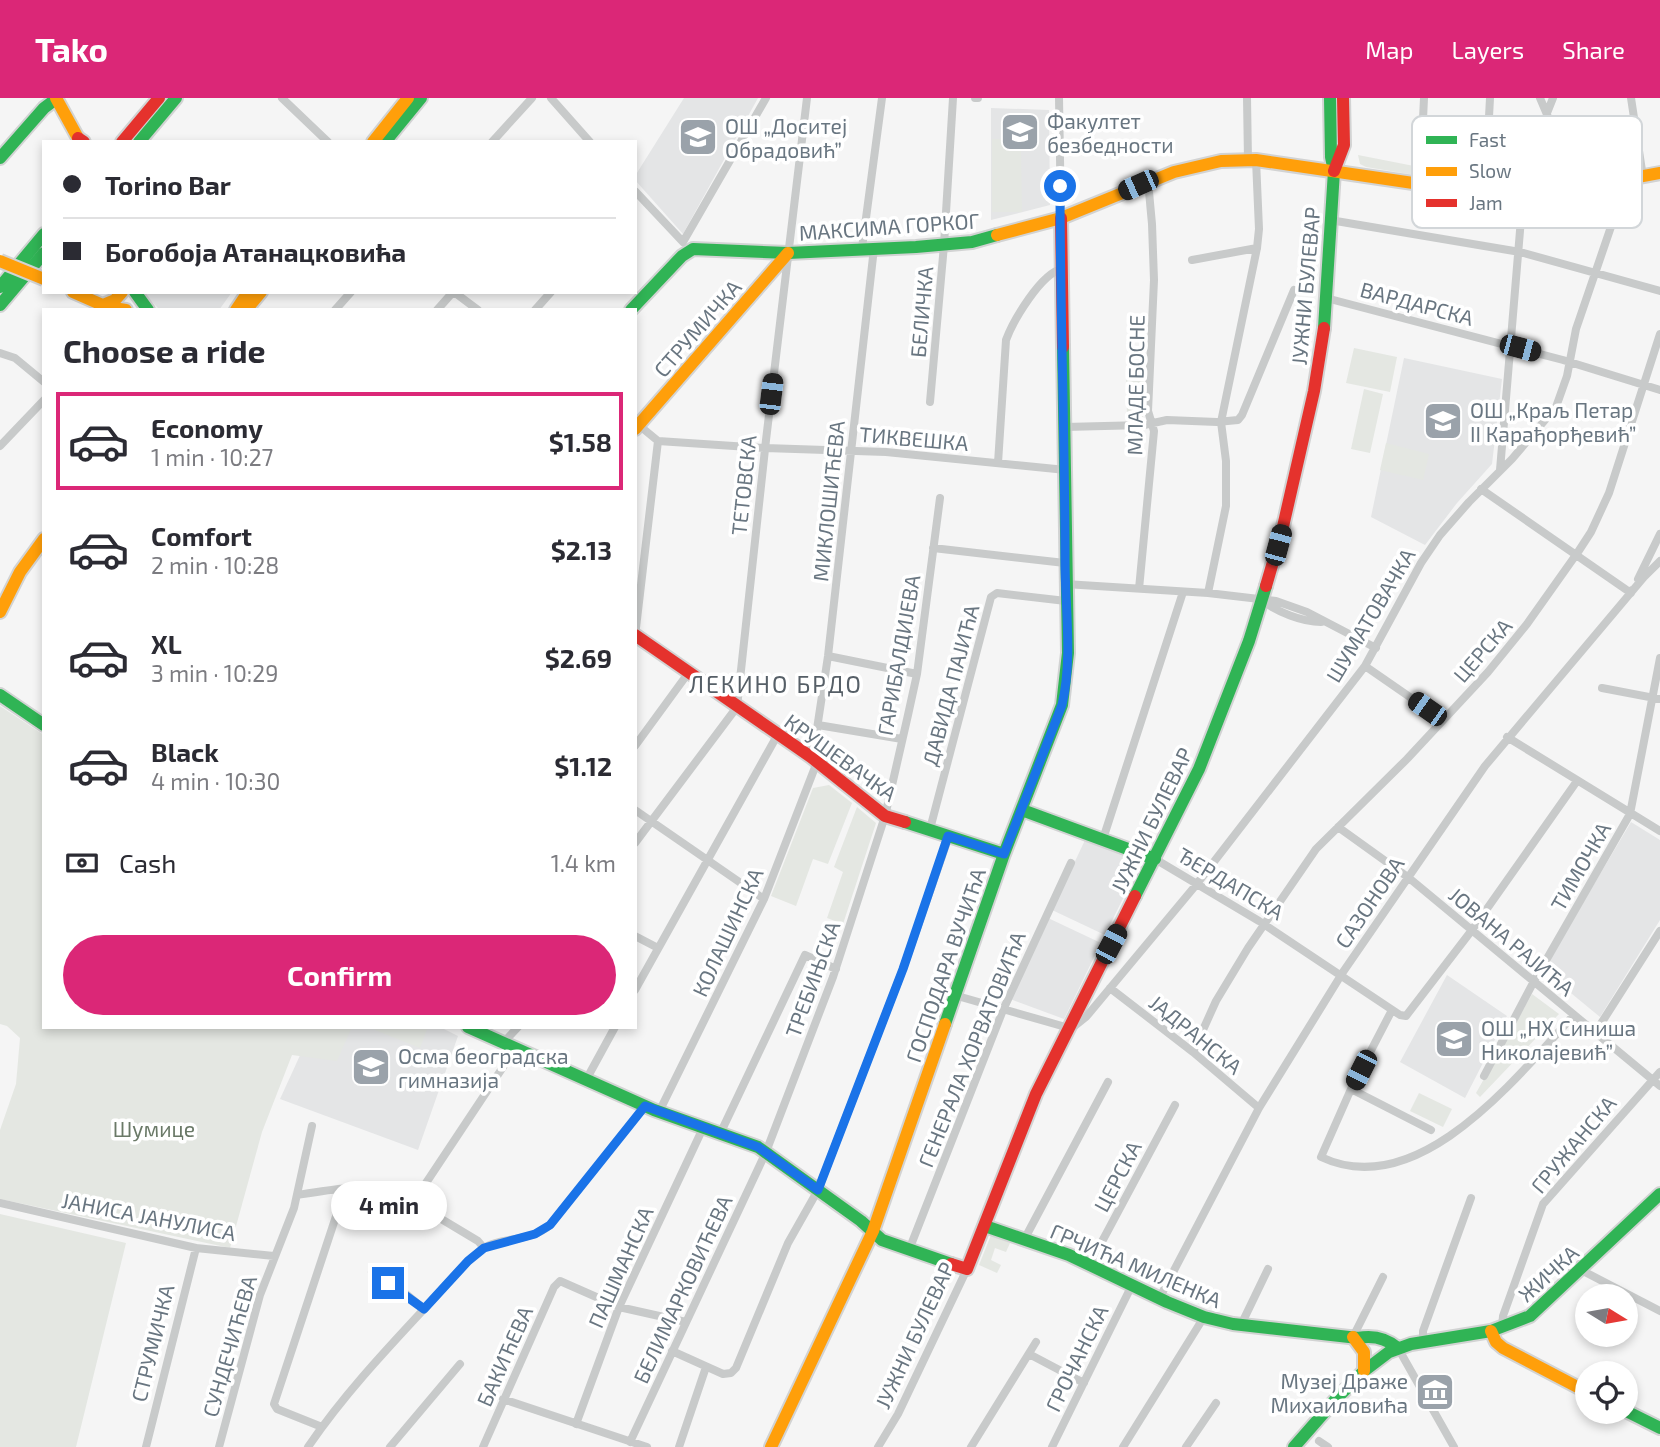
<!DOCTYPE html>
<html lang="en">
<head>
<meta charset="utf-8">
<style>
  body { margin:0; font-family:"Exo 2",sans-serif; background:#f7f7f7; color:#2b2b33; height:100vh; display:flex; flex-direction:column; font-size:26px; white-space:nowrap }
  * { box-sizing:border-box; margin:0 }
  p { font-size:23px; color:#7c7c81 }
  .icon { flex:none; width:38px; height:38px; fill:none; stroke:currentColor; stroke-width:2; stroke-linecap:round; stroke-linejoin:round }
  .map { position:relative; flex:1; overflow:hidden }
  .side { position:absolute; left:42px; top:210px; width:595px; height:721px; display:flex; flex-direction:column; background:#fff; border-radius:0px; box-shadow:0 4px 10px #0003 }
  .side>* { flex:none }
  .banner { position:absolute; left:42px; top:42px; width:595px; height:154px; border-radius:0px; box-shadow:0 4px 10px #0003; display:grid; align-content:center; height:154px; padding:0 21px; background:#fff }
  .needle { width:46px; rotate:101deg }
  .controls { position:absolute; left:1575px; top:1186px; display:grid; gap:14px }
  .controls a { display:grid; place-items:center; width:63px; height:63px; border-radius:50%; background:#fff; box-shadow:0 4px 10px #0003; font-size:35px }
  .end { position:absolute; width:32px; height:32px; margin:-16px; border:9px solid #1a73e8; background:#fff; box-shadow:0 0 0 4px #fff }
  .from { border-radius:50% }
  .bubble { position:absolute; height:49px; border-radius:24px; background:#fff; box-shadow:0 4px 10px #0003; font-size:23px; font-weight:700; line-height:49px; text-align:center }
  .car { position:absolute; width:21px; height:42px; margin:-21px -10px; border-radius:9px; box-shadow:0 0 5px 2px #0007; background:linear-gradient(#222 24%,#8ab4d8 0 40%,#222 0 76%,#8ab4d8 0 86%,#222 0) }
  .banner b { display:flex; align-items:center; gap:24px; height:66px; font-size:26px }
  .banner b+b { border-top:2px solid #e1e1e2 }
  .banner i { width:18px; height:18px; background:#2b2b33 }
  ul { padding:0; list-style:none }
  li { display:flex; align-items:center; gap:21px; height:98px; margin:0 14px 10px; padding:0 7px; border:4px solid transparent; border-radius:0px }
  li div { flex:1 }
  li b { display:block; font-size:26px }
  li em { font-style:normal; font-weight:700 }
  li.active { border-color:#db2777 }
  li>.icon { width:63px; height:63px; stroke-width:1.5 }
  h2 { padding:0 21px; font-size:32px; line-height:84px }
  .pay { display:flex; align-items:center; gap:18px; height:77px; padding:0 21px; font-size:26px }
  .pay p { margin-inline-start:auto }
  .action { display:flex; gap:14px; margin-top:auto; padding:14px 21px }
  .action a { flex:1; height:80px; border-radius:42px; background:#db2777; color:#fff; font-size:28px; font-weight:700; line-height:80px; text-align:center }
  header { display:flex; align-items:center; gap:42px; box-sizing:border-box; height:98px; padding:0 35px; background:#db2777; color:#fff }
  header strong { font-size:33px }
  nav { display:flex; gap:38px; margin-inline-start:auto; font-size:24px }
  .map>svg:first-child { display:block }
</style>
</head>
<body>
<header>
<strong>Tako</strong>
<nav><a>Map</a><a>Layers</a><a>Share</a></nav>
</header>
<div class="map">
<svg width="1660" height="1349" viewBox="0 0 1660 1349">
  <rect width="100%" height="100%" fill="#f5f5f5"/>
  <path fill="#e4e5e6" d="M684 0H758L683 136 635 82V78Z
    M991 10 1049 12 1050 107 991 122Z
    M142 194H232L219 212H160Z
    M1404 260 1502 281 1492 366 1457 405 1425 447 1371 419Z
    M1631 724 1660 742V822L1600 919 1543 872Z
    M1086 740 1141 764 1105 837 1052 812Z
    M1048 820 1101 845 1064 921 1010 901Z
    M1447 877 1507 918 1465 1000 1400 964Z
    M313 929H440L458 938 418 1052 280 1001Z"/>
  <path fill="#e4e7e2" d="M992 41H1010L1021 53 1022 114H992Z
    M1358 57 1414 68V77L1366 69 1360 66Z
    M1354 250 1397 259 1390 294 1346 285Z
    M1126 271H1144L1143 319H1127Z
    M1364 291 1383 296 1370 355 1351 351Z
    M1386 345 1429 356 1423 382 1380 372Z
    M0 608 44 637V929H352L337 963 292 957 262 1034 230 1150 0 1101V1032L16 986 20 940 7 928 0 926Z
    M829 687 852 705 828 766 813 761 796 808 771 798 813 690Z
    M857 709 876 725 843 826 827 820 843 774 834 769Z
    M1532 896 1559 916 1480 999 1476 995Z
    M376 929H428L420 950 375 932Z
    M1419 995 1452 1011 1443 1029 1410 1013Z
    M0 1116 126 1145 76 1349H0Z
    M991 1137 1010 1145 1006 1154 995 1150 991 1162 1001 1167 997 1175 979 1167Z"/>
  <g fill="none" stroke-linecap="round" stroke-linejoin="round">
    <g stroke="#d2d3d3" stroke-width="16">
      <path id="fast" d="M139 44 176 0
        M385 44 421 0
        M0 60 44 10 56 1
        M0 189 44 136
        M135 194 148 212
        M0 207 44 155
        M631 212 682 158 693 151 788 155 916 149 972 144 997 137
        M1324 230 1334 73 1331 59 1330 0
        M0 597 44 627
        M1022 712 1155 761
        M905 724 1004 756
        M1135 798 1199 671 1249 543 1266 488
        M945 926 1004 756 1062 607 1068 555 1063 249
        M468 929 654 1012 758 1049 861 1123 882 1142 951 1166
        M985 1128 1069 1157 1167 1204 1204 1219 1233 1226 1358 1240C1373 1237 1386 1240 1398 1250
        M1626 1313 1660 1330
        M1294 1349 1336 1301 1364 1273 1389 1254 1411 1246 1491 1233 1530 1218 1660 1096"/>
    </g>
    <g stroke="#d2d3d3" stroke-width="16">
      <path id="slow" d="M56 0 78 40
        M373 44 408 0
        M997 137 1061 120 1174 74 1221 63 1256 62 1420 86 1523 97 1563 93 1660 75
        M73 194 107 209 126 212
        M103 207 115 202 122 194
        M236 212 248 194
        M246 212 261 194
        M635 331 788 155
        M0 514 20 474 44 441
        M1491 1233 1496 1244 1503 1250 1587 1294
        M1353 1239 1364 1254V1273
        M771 1349 873 1133 945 926"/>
    </g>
    <g stroke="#d2d3d3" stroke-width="16">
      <path id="jam" d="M78 40 84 44
        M122 44 159 0
        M1334 73 1344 47 1343 0
        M1061 120 1063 249
        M1266 488 1282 433 1314 293 1324 230
        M635 537 811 659 885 718 905 724
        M951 1166 967 1171 1036 996 1135 798"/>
    </g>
    <path stroke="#c8caca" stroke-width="8" d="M282 0 328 44
      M551 0 590 44
      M975 0H978
      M1059 0 1061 120
      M1247 0 1248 62
      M1540 0 1573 78 1576 91
      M1631 0 1643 79
      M1547 15 1553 0
      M492 44 532 0
      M1420 86 1424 0
      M635 93 683 144 766 0
      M1485 94 1490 0
      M1330 122 1520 154 1660 193
      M862 150 882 0
      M1192 162 1257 150
      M454 194 478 212
      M1326 200 1563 262 1660 292
      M335 212 351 194
      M437 212 453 194
      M535 212 551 194
      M0 255 15 260 44 284
      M930 304 944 147 953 0
      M635 324 658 343 765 350 886 354 1066 372
      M1065 329 1144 327 1167 322 1217 324 1238 322 1242 317 1294 192
      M0 348 44 302
      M998 365 1006 242C1013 223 1041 175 1062 171
      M1500 372 1523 97
      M1481 391 1631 495 1632 492
      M933 450 1065 465
      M1638 481 1660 436
      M1065 486 1208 495 1276 503 1307 514 1376 550
      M1139 491 1154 333 1148 313 1154 182 1152 126 1148 83
      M1208 495 1226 408V363L1221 324 1257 150 1259 131 1256 62
      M1262 502C1276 514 1303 524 1321 524
      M635 538 658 343
      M828 558 917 576
      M1365 568 1443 622
      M1602 590 1660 601
      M818 627 902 641
      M1507 639 1660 733
      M635 648 689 574
      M811 659 815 644 828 558 874 150
      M635 712 764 801
      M1338 729 1409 780 1660 988
      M930 731 991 499 997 495 1066 503
      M1103 741 1183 494
      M635 745 737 609 766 342 807 0
      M1155 761 1259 823 1400 917 1406 918 1472 832 1577 683
      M635 838 658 850
      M1110 890 1193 954 1259 1010
      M635 892 778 636
      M954 897 1069 930 1076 927 1086 919 1196 787 1365 568 1421 465 1440 437 1469 404 1512 361 1556 309 1567 278 1576 231 1627 82
      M1392 912 1351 991 1321 1059C1418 1105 1516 980 1573 918
      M1595 935 1660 833
      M503 945 518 929
      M1193 954 1216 903 1248 850 1316 751 1407 661 1488 574 1527 526 1578 454 1591 434 1609 395 1660 236
      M1484 978 1533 885 1630 716 1660 560
      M586 982 615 929
      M1351 991 1431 1032
      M659 1014 764 801 817 664
      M720 1036 805 857 836 871
      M297 1097C328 1092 362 1086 393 1092L478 1143 484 1150
      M414 1103 515 951
      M0 1105 196 1150 274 1158
      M1024 1142 1108 984
      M909 1152 1003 912 1071 765
      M1090 1166 1175 1007
      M1581 1172 1660 1213
      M372 1174 405 1195 424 1211
      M1159 1201 1259 1010 1343 874 1485 668 1644 479 1660 463
      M1241 1227 1268 1171
      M1502 1229 1503 1218 1543 1106 1660 974
      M1353 1239 1383 1179
      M1423 1244V1233L1471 1100
      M1398 1250 1454 1349
      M672 1253 723 1276 731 1275 736 1270 788 1145 818 1092 903 871 949 738
      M1029 1256 1084 1285
      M503 1301 647 1349
      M576 1326 619 1209 703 1030
      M322 1329 277 1311 274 1306 345 1091
      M1319 1343 1328 1349
      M630 1344 766 1054 833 879 885 718 908 617 917 576 940 400
      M146 1349 196 1150
      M219 1349 260 1197 294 1110 312 1028
      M308 1349C342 1299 384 1254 425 1210 443 1191 460 1169 481 1152 499 1138 530 1145 550 1127L645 1008
      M390 1349 460 1266
      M483 1349 554 1189 560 1183 619 1209 686 1224
      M679 1349 706 1269
      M878 1349 898 1316 967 1171
      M971 1349 1036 1244
      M1052 1349 1132 1187
      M1123 1349 1204 1219
      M1186 1349 1216 1305"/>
    <use href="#fast" stroke="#30b455" stroke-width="12"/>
    <use href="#slow" stroke="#ff9f0a" stroke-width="12"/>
    <use href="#jam" stroke="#e5322d" stroke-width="12"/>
    <g stroke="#d2d3d3" stroke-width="16" stroke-linecap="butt">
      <path id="slow-bridge" d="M0 163 44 181"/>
    </g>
    <use href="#slow-bridge" stroke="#ff9f0a" stroke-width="12"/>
  </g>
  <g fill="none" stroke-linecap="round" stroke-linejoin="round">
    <path stroke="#1a73e8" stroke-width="9" d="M388 1185 424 1211 468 1163 484 1150 535 1136 550 1127 645 1008 758 1049 818 1092 903 871 948 738 1004 756 1062 607C1073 560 1065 510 1065 463 1065 338 1060 213 1060 88"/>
  </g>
  <defs>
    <g id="university-square" transform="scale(2.0125)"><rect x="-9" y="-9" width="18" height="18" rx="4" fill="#9aa2aa" stroke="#fff"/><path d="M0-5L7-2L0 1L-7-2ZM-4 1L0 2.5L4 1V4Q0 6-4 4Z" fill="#fff"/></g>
    <g id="school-square" transform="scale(2.0125)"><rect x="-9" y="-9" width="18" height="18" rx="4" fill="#9aa2aa" stroke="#fff"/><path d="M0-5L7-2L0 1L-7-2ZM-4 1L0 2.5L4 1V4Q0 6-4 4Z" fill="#fff"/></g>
    <g id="museum-square" transform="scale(2.0125)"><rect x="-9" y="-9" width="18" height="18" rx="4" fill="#9aa2aa" stroke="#fff"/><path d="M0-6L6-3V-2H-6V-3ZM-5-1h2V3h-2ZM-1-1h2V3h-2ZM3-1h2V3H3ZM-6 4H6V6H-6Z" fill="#fff"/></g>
  </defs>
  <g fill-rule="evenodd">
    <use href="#university-square" x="1020" y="34"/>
    <use href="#school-square" x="698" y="39"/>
    <use href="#school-square" x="1443" y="323"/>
    <use href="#school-square" x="1454" y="941"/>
    <use href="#school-square" x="371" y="969"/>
    <use href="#museum-square" x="1435" y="1294"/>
  </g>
  <g text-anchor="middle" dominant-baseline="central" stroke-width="7" stroke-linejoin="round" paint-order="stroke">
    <g font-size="21" fill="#697681" stroke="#fff" text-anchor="start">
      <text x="1047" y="22">Факултет<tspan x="1047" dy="24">безбедности</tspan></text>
      <text x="725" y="27">ОШ „Доситеј<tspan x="725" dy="24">Обрадовић”</tspan></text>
      <text x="1470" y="311">ОШ „Краљ Петар<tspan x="1470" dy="24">II Карађорђевић”</tspan></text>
      <text x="1481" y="929">ОШ „НХ Синиша<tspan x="1481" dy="24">Николајевић”</tspan></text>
      <text x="398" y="957">Осма београдска<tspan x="398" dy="24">гимназија</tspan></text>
      <text x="1408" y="1282" text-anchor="end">Музеј Драже<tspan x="1408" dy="24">Михаиловића</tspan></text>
    </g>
    <g font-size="21" fill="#697681" stroke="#fff">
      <text transform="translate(889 128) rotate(-4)">МАКСИМА ГОРКОГ</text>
      <text transform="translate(1305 188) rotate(-85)">ЈУЖНИ БУЛЕВАР</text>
      <text transform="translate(1417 205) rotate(15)">ВАРДАРСКА</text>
      <text transform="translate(921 214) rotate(-85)">БЕЛИЧКА</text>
      <text transform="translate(697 230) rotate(-49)">СТРУМИЧКА</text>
      <text transform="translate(1135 287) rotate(-89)">МЛАДЕ БОСНЕ</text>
      <text transform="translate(914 340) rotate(5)">ТИКВЕШКА</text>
      <text transform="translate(743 387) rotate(-84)">ТЕТОВСКА</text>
      <text transform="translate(828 403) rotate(-84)">МИКЛОШИЋЕВА</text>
      <text transform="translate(1370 517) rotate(-59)">ШУМАТОВАЧКА</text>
      <text transform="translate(1482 552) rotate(-49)">ЦЕРСКА</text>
      <text transform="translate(898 557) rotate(-80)">ГАРИБАЛДИЈЕВА</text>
      <text transform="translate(950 587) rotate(-75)">ДАВИДА ПАЈИЋА</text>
      <text transform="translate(841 659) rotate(36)">КРУШЕВАЧКА</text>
      <text transform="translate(1151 722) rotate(-64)">ЈУЖНИ БУЛЕВАР</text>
      <text transform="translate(1580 768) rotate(-60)">ТИМОЧКА</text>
      <text transform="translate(1231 785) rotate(31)">ЂЕРДАПСКА</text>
      <text transform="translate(1369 804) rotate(-56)">САЗОНОВА</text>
      <text transform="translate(727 834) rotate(-65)">КОЛАШИНСКА</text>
      <text transform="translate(1512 843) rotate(40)">ЈОВАНА РАЈИЋА</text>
      <text transform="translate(945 867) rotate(-71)">ГОСПОДАРА ВУЧИЋА</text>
      <text transform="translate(812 881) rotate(-70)">ТРЕБИЊСКА</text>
      <text transform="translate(1196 936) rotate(39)">ЈАДРАНСКА</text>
      <text transform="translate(971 951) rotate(-68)">ГЕНЕРАЛА ХОРВАТОВИЋА</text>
      <text transform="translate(1573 1046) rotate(-50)">ГРУЖАНСКА</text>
      <text transform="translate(1117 1078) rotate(-62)">ЦЕРСКА</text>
      <text transform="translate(149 1118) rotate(11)">ЈАНИСА ЈАНУЛИСА</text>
      <text transform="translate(1136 1167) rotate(23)">ГРЧИЋА МИЛЕНКА</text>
      <text transform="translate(620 1169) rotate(-66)">ПАШМАНСКА</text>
      <text transform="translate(1548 1175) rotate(-42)">ЖИЧКА</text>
      <text transform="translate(682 1191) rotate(-65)">БЕЛИМАРКОВИЋЕВА</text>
      <text transform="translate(914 1237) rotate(-65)">ЈУЖНИ БУЛЕВАР</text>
      <text transform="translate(152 1245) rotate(-76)">СТРУМИЧКА</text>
      <text transform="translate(229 1248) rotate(-74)">СУНДЕЧИЋЕВА</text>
      <text transform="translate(504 1258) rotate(-66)">БАКИЋЕВА</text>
      <text transform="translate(1076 1260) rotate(-64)">ГРОЧАНСКА</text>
    </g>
    <g font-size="21" fill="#6a7967" stroke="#fff">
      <text x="154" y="1030">Шумице</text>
    </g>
    <g font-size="23" letter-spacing="2" fill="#565f67" stroke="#fff">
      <text x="776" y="586">ЛЕКИНО БРДО</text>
    </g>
  </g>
  <rect x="1412" y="18" width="230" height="112" rx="10" fill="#fff" stroke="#d2d6d9" stroke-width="2"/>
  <rect x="1426" y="38" width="31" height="8" fill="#30b455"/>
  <rect x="1426" y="69" width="31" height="9" fill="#ff9f0a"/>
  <rect x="1426" y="101" width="31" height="8" fill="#e5322d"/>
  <g font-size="19" fill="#697681">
    <text x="1469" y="49">Fast</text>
    <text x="1469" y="80">Slow</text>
    <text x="1469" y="112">Jam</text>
  </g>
</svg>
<div class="controls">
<a><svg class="needle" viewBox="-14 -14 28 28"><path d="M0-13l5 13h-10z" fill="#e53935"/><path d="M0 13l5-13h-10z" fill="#7c7c81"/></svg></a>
<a><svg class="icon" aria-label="locate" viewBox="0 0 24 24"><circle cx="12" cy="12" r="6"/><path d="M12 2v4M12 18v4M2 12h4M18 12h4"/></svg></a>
</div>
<i class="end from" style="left:1060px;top:88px"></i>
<i class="end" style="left:388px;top:1185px"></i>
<div class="bubble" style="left:331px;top:1083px;width:116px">4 min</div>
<i class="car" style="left:1138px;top:87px;rotate:246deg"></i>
<i class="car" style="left:1520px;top:250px;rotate:105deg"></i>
<i class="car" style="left:771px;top:296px;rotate:7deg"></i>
<i class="car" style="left:1278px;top:447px;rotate:15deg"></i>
<i class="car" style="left:1427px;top:611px;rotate:305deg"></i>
<i class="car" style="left:1111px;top:846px;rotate:28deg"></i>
<i class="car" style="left:1361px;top:972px;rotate:207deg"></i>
<div class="banner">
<b><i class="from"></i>Torino Bar</b>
<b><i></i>Богобоја Атанацковића</b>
</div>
<section class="side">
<h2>Choose a ride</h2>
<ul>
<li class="active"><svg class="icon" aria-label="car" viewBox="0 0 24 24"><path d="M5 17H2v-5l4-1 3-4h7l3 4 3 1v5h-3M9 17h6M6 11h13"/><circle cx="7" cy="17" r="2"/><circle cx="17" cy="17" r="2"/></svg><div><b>Economy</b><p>1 min · 10:27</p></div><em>$1.58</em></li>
<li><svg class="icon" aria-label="car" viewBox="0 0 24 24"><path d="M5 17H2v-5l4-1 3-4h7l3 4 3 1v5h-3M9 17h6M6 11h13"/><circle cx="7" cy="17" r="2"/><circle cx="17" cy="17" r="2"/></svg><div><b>Comfort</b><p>2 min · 10:28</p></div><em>$2.13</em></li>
<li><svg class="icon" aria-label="car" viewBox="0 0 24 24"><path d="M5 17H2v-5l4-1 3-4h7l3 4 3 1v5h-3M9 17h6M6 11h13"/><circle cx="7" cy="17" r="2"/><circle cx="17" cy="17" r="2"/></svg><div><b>XL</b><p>3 min · 10:29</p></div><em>$2.69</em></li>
<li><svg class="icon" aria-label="car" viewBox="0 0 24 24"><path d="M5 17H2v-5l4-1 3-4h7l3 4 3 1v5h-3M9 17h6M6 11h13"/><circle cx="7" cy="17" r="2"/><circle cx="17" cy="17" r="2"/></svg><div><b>Black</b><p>4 min · 10:30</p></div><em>$1.12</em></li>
</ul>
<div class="pay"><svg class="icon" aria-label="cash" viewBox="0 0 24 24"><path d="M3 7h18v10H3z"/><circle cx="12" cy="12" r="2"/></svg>Cash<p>1.4 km</p></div>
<div class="action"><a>Confirm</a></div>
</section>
</div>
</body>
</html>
